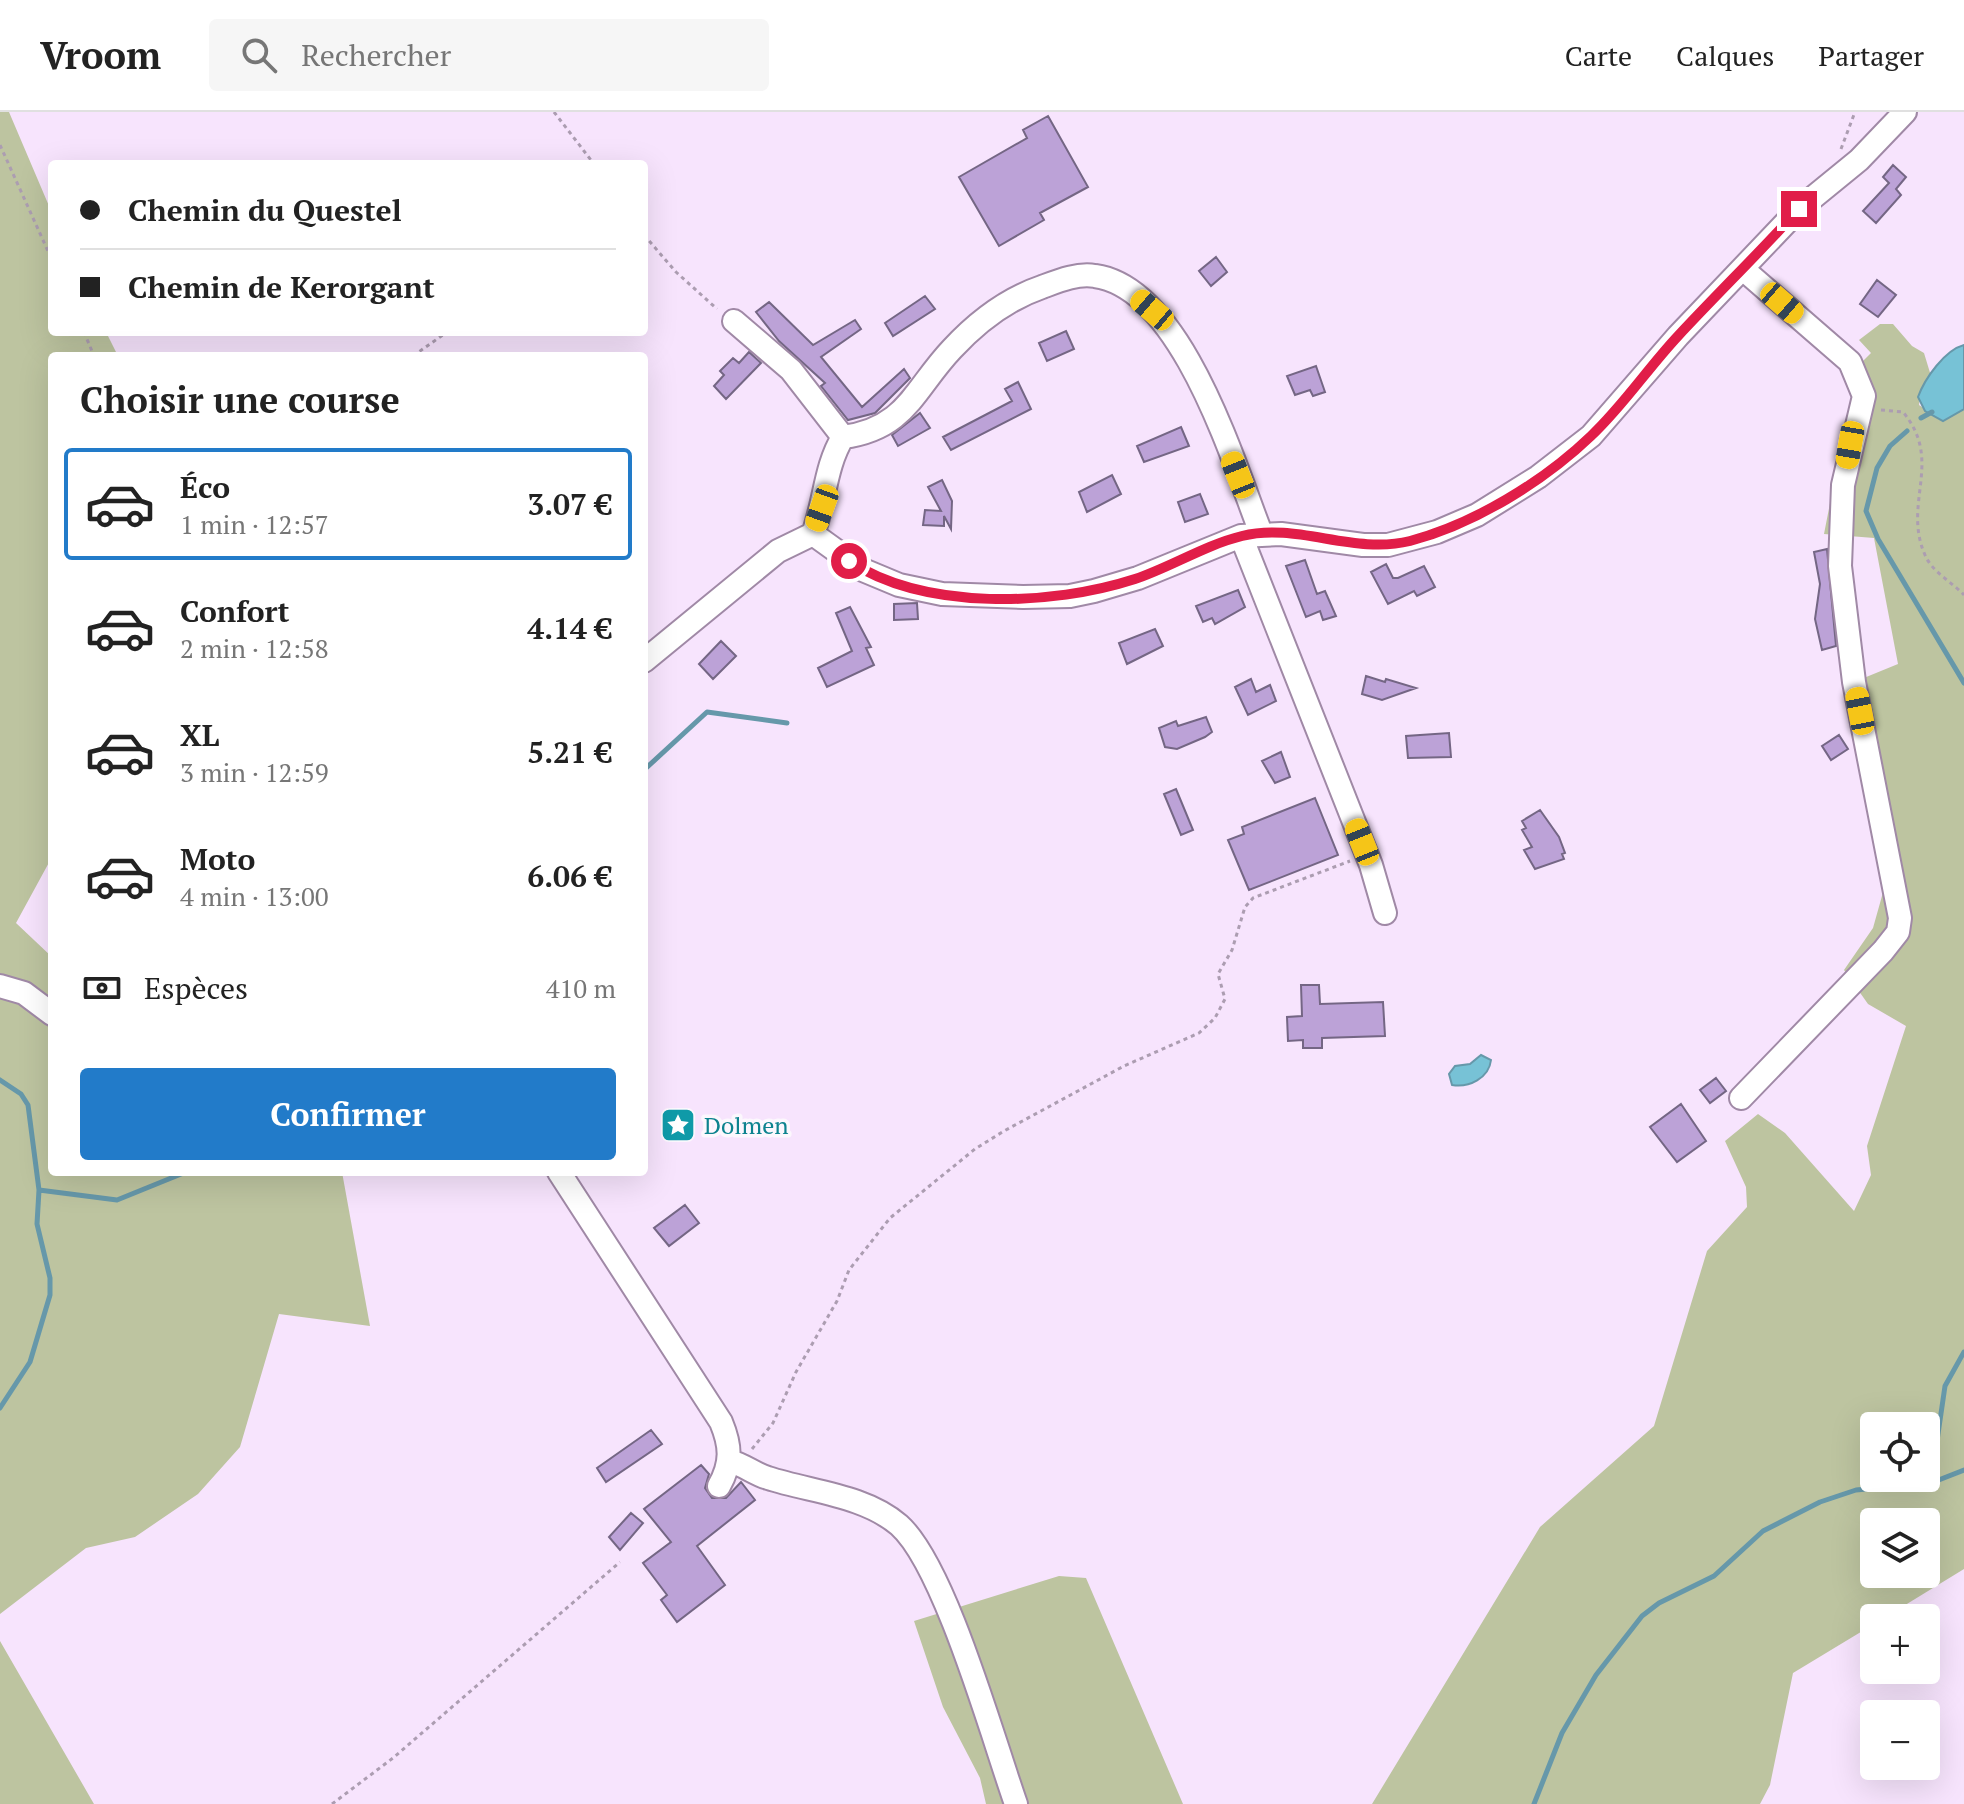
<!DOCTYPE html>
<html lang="fr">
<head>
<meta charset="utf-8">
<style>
  body { margin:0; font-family:"PT Serif",serif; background:#f6f6f6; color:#222; height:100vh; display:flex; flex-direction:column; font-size:30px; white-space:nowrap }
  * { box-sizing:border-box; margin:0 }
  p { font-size:26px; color:#767676 }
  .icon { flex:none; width:44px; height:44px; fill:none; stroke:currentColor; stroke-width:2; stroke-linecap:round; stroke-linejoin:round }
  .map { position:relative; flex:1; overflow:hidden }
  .side { position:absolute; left:48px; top:240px; width:600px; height:824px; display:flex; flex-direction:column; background:#fff; border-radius:8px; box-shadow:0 8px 32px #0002 }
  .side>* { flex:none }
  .top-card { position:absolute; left:48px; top:48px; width:600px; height:176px; border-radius:8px; box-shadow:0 8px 32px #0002; display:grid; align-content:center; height:176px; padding:0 32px; background:#fff }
  .tools { position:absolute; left:1860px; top:1300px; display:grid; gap:16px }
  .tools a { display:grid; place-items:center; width:80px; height:80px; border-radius:8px; background:#fff; box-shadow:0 8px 32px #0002; font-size:40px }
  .end { position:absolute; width:36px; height:36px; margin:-18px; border:10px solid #e11d48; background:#fff; box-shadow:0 0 0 4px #fff }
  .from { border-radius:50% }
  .car { position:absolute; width:24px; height:48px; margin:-24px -12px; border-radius:10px; box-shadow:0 0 6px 2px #0007; background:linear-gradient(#f5c518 24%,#345 0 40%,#f5c518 0 76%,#345 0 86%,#f5c518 0) }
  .top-card b { display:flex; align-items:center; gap:28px; height:76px; font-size:30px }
  .top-card b+b { border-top:2px solid #e0e0e0 }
  .top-card i { width:20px; height:20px; background:#222 }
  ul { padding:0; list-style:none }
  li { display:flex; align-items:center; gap:24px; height:112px; margin:0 16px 12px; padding:0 16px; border:4px solid transparent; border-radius:8px }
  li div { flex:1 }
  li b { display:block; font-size:30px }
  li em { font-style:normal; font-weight:600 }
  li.selected { border-color:#227bc9 }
  li>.icon { width:72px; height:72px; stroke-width:1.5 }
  h2 { padding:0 32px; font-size:36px; line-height:96px }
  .pay { display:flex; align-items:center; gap:20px; height:88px; padding:0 32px; font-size:30px }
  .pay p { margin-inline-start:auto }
  .cta { display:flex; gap:16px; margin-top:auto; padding:16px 32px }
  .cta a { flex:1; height:92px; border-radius:8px; background:#227bc9; color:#fff; font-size:32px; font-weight:600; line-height:92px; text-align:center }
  header { display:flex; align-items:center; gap:48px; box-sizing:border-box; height:112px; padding:0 40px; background:#fff; border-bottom:2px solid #e0e0e0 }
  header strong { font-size:38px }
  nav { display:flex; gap:44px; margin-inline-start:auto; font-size:28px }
  .search { width:560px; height:72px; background:#f6f6f6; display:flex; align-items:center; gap:20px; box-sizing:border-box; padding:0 28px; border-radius:8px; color:#767676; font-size:30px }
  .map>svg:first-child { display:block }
</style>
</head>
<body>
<header>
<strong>Vroom</strong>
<div class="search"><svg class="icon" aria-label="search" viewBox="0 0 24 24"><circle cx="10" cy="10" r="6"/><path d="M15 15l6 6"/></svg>Rechercher</div>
<nav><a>Carte</a><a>Calques</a><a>Partager</a></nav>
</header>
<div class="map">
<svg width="1964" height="1692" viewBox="0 0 1964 1692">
  <rect width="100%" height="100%" fill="#f7e4fd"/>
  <path fill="#bdc4a0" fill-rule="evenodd" d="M0 0H9L52 101V220H106L118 244H52V745L16 811 52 845V1060H342L370 1214 279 1202 240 1335 198 1382 135 1425 86 1436 0 1502Z
    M1880 212H1893L1912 234 1924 241 1931 264 1921 277 1919 293 1943 309 1964 297V1457L1884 1506H1874V1512L1793 1561 1770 1673 1760 1692H1372L1540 1415 1654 1314 1707 1139 1747 1095 1746 1075 1725 1029 1758 1002 1785 1021 1854 1099 1871 1063 1867 1034 1906 914 1868 892 1844 858 1873 816 1896 734 1854 570 1898 552 1874 426 1824 422 1840 340 1869 278 1863 249 1871 241 1859 228ZM1874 1314H1926V1366H1874ZM1874 1410H1926V1462H1874Z
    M1059 1464 1086 1466 1183 1692H986L980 1666 943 1595 914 1509Z
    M0 1529 94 1692H0Z"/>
  <path fill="#77c2d6" stroke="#6698aa" stroke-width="2" d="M1964 233V297L1943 309 1925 299 1918 285C1925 266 1945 238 1964 233Z
    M1481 943 1491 948C1489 966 1469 976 1452 973L1449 962 1455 954 1470 952Z"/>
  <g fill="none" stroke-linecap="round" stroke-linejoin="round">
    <path stroke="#6698aa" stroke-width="5" d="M1921 306 1932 300
      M1907 319 1890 334 1877 356 1866 399 1878 427 1964 571
      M644 658 707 600 787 611
      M0 968 21 982 28 993 39 1078 37 1112 50 1166V1183L30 1250 0 1296
      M39 1078 117 1088 186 1060
      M1931 1370 1945 1274 1964 1240
      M1534 1692 1562 1621 1596 1563 1642 1504 1659 1491 1714 1464 1763 1419 1820 1390 1856 1378 1931 1371 1964 1358"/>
  </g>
  <path fill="#bca2d7" stroke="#746684" stroke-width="2" d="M1048 4 1088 75 1040 101 1044 108 999 134 959 65 1027 26 1023 18Z
    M1893 53 1906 65 1896 77 1901 83 1876 111 1863 99 1889 71 1883 65Z
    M1216 145 1227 160 1211 174 1199 159Z
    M1877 168 1896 183 1878 205 1860 192Z
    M925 184 935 197 893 224 885 211Z
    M769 190 813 233 855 208 861 217 821 245 862 295 904 257 910 266 875 301 848 308 821 274 825 271 779 229 756 200Z
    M1066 219 1074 237 1047 249 1039 231Z
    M749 240 761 251 726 287 714 274 724 263 720 259 733 246 739 251Z
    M1316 254 1325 280 1313 284 1310 278 1295 283 1287 264Z
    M1018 270 1031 297 951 338 943 325 1012 289 1005 277Z
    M920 301 930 316 898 334 892 323Z
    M1181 315 1189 334 1144 350 1137 334Z
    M1112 363 1121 382 1087 400 1079 380Z
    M942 368 952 389 951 417 944 404V414L923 413 925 398 941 399 928 375Z
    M1200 382 1208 402 1185 410 1178 390Z
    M1827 437 1836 534 1822 538 1815 507 1820 472 1814 440Z
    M1305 448 1317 482 1325 479 1336 504 1323 508 1320 499 1306 505 1286 454Z
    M1386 452 1393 466H1398L1424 454 1435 475 1417 484 1414 479 1388 492 1371 460Z
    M1238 478 1245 495 1215 512 1212 506 1203 510 1196 494Z
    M917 491 918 507 894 508V492Z
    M850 495 871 535 866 536 874 553 827 575 818 556 852 539 836 501Z
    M1155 517 1163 534 1127 552 1119 531Z
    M721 529 736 544 713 567 699 552Z
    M1366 564 1385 570 1386 567 1416 576 1382 588 1362 582Z
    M1251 567 1256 580 1270 573 1276 589 1248 603 1235 575Z
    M1206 605 1212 620 1205 625 1177 637 1165 635 1159 616 1176 609 1178 614Z
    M1449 621 1451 645 1408 646 1406 624Z
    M1839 623 1848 637 1831 648 1822 634Z
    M1281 640 1290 665 1275 671 1262 649Z
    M1176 677 1193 718 1181 723 1164 682Z
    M1315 686 1338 743 1249 778 1228 728 1244 722 1242 715Z
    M1540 698 1559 725 1565 741 1562 742 1564 747 1535 757 1524 738 1532 735 1522 718 1526 716 1522 709Z
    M1301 873H1319L1320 892 1383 890 1385 924 1322 926V936H1303V928L1288 929 1287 905 1302 904Z
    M1716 966 1726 979 1710 991 1700 978Z
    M1681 992 1706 1029 1677 1050 1650 1015Z
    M685 1093 699 1111 669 1134 654 1116Z
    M651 1318 662 1332 606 1370 597 1356Z
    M701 1353 709 1362 705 1376 712 1386H726L741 1370 755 1388 697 1434 725 1473 677 1510 661 1488 667 1483 643 1451 671 1430 644 1397Z
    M631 1401 643 1411 620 1438 609 1425Z"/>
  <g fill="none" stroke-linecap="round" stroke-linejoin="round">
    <g stroke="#a089a6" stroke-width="26">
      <path id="street" d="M734 209 791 258 843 325
        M843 325C906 317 914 277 952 237 977 210 1007 187 1042 175 1058 169 1077 161 1095 164 1182 176 1233 350 1261 421
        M813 422 863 458 899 473 942 482 1023 485 1070 484 1094 479 1138 466 1241 424 1281 422 1363 433H1388L1437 420 1477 403 1538 365 1591 324 1678 224 1799 97 1859 48 1905 0
        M1241 424 1371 753 1385 801
        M644 549 778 439 813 422C825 390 825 354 843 325
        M0 874 24 881 52 902
        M1741 986 1883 839 1898 820 1900 806 1854 570 1840 454 1843 373 1864 284 1850 250 1744 158
        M559 1060 721 1310C731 1334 732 1351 719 1374
        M729 1349C743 1352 754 1362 768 1366 811 1380 864 1383 899 1413 945 1454 993 1627 1016 1692"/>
    </g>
    <path stroke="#ac9db1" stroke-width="3" stroke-dasharray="4 4" stroke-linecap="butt" d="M554 0 594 52
      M0 33 52 148
      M1841 37 1855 0
      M644 123 676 160 717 197
      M84 220 94 244
      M413 244 447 220
      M1881 298 1903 300C1944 349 1902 391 1925 443 1932 460 1952 470 1964 483
      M752 1337 773 1311 796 1260 837 1189 849 1158 890 1106 975 1037 1004 1019 1124 954 1199 921 1215 906 1225 887 1218 862 1232 838 1245 795 1253 786 1350 749
      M332 1692 393 1646 620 1450"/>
    <use href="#street" stroke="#fff" stroke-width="22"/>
  </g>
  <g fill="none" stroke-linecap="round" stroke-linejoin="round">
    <path stroke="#e11d48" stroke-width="10" d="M849 449C925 499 1052 494 1135 467 1171 455 1205 433 1242 424 1297 410 1353 443 1410 429 1474 412 1543 370 1591 324 1623 294 1648 256 1678 224 1718 181 1760 140 1799 97"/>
  </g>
  <defs>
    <g id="sight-square" transform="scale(1.8)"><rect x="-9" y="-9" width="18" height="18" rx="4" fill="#0f9aa8" stroke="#fcf7fd"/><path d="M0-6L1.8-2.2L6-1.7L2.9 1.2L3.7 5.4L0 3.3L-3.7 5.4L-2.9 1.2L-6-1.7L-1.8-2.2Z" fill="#fff"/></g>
  </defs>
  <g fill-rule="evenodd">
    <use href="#sight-square" x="678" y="1013"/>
  </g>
  <g text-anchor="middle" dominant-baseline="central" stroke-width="7" stroke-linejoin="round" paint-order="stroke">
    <g font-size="24" fill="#0d838f" stroke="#fcf7fd" text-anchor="start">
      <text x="704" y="1013">Dolmen</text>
    </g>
  </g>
</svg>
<div class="tools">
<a><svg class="icon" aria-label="locate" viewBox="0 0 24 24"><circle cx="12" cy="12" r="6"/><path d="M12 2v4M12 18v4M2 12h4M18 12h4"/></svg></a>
<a><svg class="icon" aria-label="layers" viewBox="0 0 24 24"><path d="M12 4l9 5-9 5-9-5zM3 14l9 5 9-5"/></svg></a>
<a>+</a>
<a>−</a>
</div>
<i class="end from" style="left:849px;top:449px"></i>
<i class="end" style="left:1799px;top:97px"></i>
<i class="car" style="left:1782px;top:191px;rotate:131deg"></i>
<i class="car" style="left:1152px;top:198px;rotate:310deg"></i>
<i class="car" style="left:1850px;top:333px;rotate:190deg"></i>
<i class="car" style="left:1238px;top:363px;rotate:338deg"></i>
<i class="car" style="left:822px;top:396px;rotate:200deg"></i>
<i class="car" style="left:1860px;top:599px;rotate:349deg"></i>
<i class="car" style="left:1362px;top:730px;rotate:338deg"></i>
<div class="top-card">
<b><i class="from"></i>Chemin du Questel</b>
<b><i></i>Chemin de Kerorgant</b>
</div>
<section class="side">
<h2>Choisir une course</h2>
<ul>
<li class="selected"><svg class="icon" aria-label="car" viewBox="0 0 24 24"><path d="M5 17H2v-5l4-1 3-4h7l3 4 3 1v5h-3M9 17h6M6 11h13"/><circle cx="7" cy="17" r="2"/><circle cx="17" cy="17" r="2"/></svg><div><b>Éco</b><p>1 min · 12:57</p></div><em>3.07 €</em></li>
<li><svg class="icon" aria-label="car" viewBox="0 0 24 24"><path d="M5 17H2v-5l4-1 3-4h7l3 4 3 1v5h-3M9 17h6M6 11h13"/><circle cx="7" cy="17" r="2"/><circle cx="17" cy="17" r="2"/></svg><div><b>Confort</b><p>2 min · 12:58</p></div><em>4.14 €</em></li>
<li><svg class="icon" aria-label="car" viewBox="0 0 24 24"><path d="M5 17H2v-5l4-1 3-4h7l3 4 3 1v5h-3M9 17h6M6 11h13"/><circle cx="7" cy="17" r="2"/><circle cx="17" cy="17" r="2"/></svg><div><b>XL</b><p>3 min · 12:59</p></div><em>5.21 €</em></li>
<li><svg class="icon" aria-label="car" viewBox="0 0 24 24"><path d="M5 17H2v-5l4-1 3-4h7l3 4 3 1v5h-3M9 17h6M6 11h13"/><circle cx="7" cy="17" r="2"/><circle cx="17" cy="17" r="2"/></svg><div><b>Moto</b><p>4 min · 13:00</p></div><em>6.06 €</em></li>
</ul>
<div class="pay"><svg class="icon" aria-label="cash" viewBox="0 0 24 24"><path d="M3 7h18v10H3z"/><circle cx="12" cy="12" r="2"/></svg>Espèces<p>410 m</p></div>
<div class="cta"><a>Confirmer</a></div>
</section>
</div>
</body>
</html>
